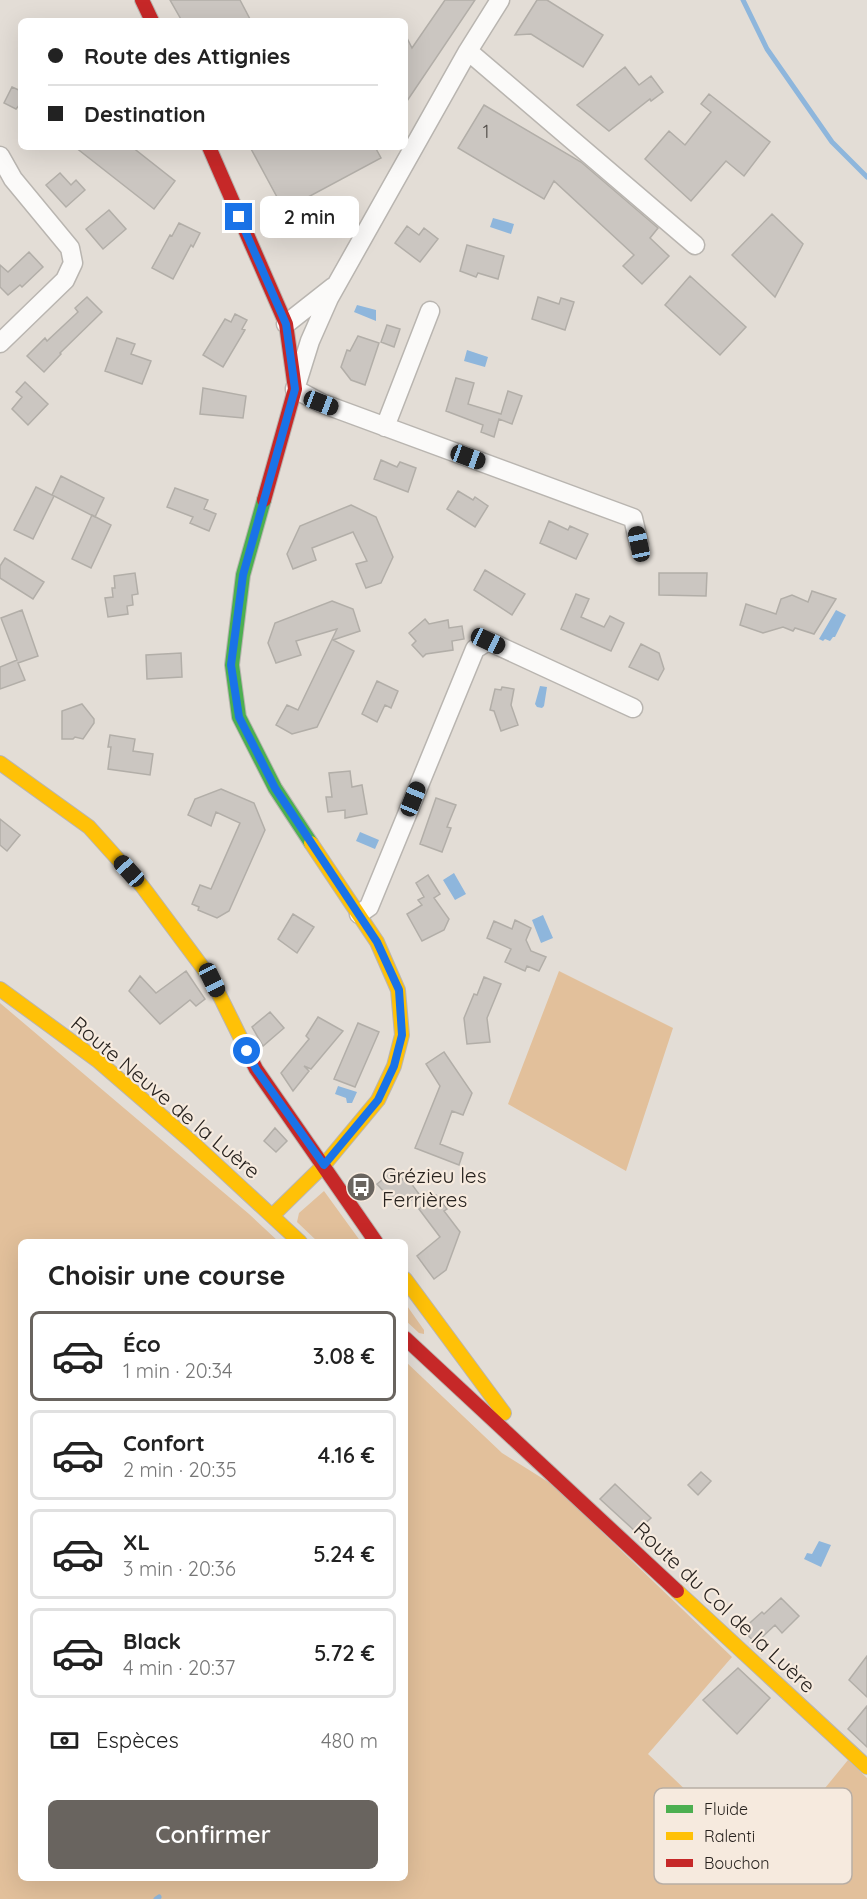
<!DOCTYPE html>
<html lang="fr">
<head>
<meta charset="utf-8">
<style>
  body { margin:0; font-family:Quicksand,sans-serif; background:#f6f6f6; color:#222; height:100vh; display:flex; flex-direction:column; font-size:22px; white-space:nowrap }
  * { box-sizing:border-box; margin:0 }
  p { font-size:20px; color:#767676 }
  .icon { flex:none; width:33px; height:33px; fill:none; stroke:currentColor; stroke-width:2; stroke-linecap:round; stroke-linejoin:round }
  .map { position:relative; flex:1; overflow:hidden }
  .sheet { position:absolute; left:18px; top:1239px; width:390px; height:642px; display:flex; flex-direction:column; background:#fff; border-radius:9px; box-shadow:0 6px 24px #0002 }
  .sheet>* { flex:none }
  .banner { position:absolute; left:18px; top:18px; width:390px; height:132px; border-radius:9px; box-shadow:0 6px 24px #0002; display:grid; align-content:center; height:132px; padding:0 30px; background:#fff }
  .end { position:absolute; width:27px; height:27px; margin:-14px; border:8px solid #1a73e8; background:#fff; box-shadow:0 0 0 3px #fff }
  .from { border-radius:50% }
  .bubble { position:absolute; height:42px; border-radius:9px; background:#fff; box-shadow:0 6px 24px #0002; font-size:20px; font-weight:600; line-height:42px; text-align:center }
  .car { position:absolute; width:18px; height:36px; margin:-18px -9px; border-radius:8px; box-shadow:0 0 4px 2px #0007; background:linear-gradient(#222 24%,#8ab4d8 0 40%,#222 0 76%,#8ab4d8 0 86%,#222 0) }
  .banner b { display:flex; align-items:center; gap:21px; height:57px; font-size:22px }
  .banner b+b { border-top:2px solid #e0e0e0 }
  .banner i { width:15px; height:15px; background:#222 }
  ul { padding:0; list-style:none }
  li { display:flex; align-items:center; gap:18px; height:90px; margin:0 12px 9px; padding:0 18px; border:3px solid #e0e0e0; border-radius:9px }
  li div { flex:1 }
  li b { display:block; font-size:22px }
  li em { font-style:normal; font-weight:600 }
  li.active { border-color:#69645f }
  li>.icon { width:54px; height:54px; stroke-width:1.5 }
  h2 { padding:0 30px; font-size:27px; line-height:72px }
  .pay { display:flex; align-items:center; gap:15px; height:66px; padding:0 30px; font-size:22px }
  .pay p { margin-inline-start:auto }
  .primary-button { display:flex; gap:12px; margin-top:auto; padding:12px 30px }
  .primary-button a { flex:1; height:69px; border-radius:9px; background:#69645f; color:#fff; font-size:24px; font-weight:600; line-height:69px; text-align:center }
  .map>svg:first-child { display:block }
</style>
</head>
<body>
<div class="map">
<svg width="867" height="1899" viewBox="0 0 867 1899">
  <rect width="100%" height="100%" fill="#e3ddd6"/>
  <path fill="#e2c09b" d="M559 971 673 1028 626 1171 508 1104Z
    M0 1003 249 1214 279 1242H21V1878H405V1361L502 1453 553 1485 732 1657 648 1754 717 1820 758 1870 848 1760 867 1778V1899H0Z
    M324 1191 361 1242H318L297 1222 299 1213Z
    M405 1303 424 1330V1334L419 1333 405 1320Z"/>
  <path fill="#8eb6dc" d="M493 218 514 224 511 234 490 227Z
    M357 305 376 310V321L354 312Z
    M467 350 488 357 485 367 464 361Z
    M836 610 846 615 835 637H833L830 641 825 639 823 641 819 639Z
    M540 686 547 687 544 706 542 708 537 707 535 704Z
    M360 832 379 840 375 849 356 841Z
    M454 873 466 894 455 900 443 880Z
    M543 915 553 938 541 943 532 920Z
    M338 1086 357 1092 352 1103H347L346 1098 335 1094Z
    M819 1541 831 1545 821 1567 804 1559 807 1553 812 1554Z"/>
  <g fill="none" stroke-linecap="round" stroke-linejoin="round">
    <path stroke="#8eb6dc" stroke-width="5" d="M743 0 767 49 832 142 867 177
      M156 1899 159 1897"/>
  </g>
  <path fill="#cbc6c1" stroke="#b2aea8" stroke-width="1.5" d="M170 0H240L251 21H182Z
    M445 0H475L405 104V34L412 48Z
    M537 0H547L603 35 583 67 531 34 515 35Z
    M625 67 639 85 651 76 663 92 651 101 650 99 609 131 577 105Z
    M12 87 21 91V103L16 109 4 103Z
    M709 94 770 142 744 176 726 161 691 201 645 159 669 131 685 145 711 112 701 104Z
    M484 105 581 162 658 228 650 238 669 256 642 284 623 266 634 255 554 181 544 199 458 148Z
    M75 147H132L175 181 154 209Z
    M250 147H375L381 158 284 210Z
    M60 173 71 185 76 180 85 190 66 207 46 185Z
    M109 210 126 229 103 249 86 229Z
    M772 214 803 244 775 297 732 255Z
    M179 223 200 233 193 247 191 245 173 279 152 268 170 235 172 236Z
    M407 226 419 235 424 228 438 239 420 262 395 243Z
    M467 245 504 256 498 279 478 273 476 277 460 271Z
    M29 252 43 267 22 287 20 285 8 295 0 287V265L8 272Z
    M690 276 746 327 720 355 665 305Z
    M87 297 102 312 60 353 61 354 44 372 27 356 45 338 47 341 78 312 75 308Z
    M538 297 559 304 561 298 574 302 565 330 532 319Z
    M235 314 247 320 242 329 245 330 223 367 203 355 225 319 231 322Z
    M387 325 400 329 394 347 381 342Z
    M358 336 379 343 365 385 351 380 341 367 347 350 350 351Z
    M117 338 135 344 131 354 151 361 142 384 105 371Z
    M456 378 474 383 468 404 501 414 508 391 522 396 512 424 499 419 494 437 481 432 483 425 446 411Z
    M25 382 48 404 28 425 12 409 22 397 16 392Z
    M203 388 246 396 243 418 200 414Z
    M381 460 397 467 400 462 416 468 408 492 374 479Z
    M61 476 104 498 95 517 52 495Z
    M36 487 54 496 33 539 14 530Z
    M175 488 208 500 204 509 216 514 209 531 190 523 193 517 167 507Z
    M458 491 473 500 475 497 488 506 475 527 447 509Z
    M351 505 376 517 393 557 381 583 366 588 356 564 367 561 353 532 312 548 316 560 293 569 287 554 300 526Z
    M92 515 111 525 91 568 72 559Z
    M549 521 568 530 570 526 588 534 576 559 540 543Z
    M5 558 44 582 33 599 0 578V566Z
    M485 570 525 594 512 615 474 590Z
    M135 573 138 594 132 595 133 605 127 606 128 614 108 617 105 598 113 597 112 588H115L114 576Z
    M659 573H707L706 596 659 595Z
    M812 591 836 599 814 634 795 628 793 631 783 627 763 633 740 625 746 604 776 614 781 599 792 595 808 602Z
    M576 594 589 599 581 617 604 627 610 616 624 623 611 651 561 629Z
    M332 601 353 609 360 631 333 640 354 651 317 727 292 734 276 725 287 705 298 710 337 629 296 641 301 655 276 663 268 643 275 623Z
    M22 610 38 656 18 663 25 680 0 689V667L17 660 1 618Z
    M425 619 429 624 448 620 449 628 462 626 464 639 452 641 453 650 426 654 423 657 412 645 416 641 409 633Z
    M641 644 659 653 664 669 658 680 629 667Z
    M181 653 182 677 147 679 146 655Z
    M377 681 398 691 391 708 385 705 377 722 362 714Z
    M502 687 514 689 511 705 518 725 501 731 494 711 490 710 495 689 501 690Z
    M82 704 94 719V723L83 739 75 737 73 739H62V711Z
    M110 735 135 739 133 751 153 754 150 775 108 769 111 747H108Z
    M350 771 352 787 362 785 367 814 345 818V810L328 812 326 797H332L329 773Z
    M221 789 254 803 265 830 229 911 217 918 198 910 199 907 192 904 200 885 211 889 240 823 216 812 211 826 188 815 195 799Z
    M436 798 456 805 447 827 451 828 442 852 420 844Z
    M0 819 20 835 7 851 0 845Z
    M428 875 440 894 434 898 449 919 444 930 422 941 407 914 422 905 418 900 424 897 416 883Z
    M293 914 314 927 297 953 278 939Z
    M515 920 531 928 526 940 531 951 546 957 539 971 527 966 525 971 505 962 511 949 487 938 494 921 512 929Z
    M186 971 205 999 196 1006 190 1000 160 1024 129 991 140 976 156 993Z
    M484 977 501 984 487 1018 490 1042 467 1044 464 1018 474 994 477 995Z
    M270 1012 284 1028 263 1046 252 1027Z
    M318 1017 343 1031 311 1069 304 1066 309 1071 293 1091 281 1073 309 1039 306 1036Z
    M358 1023 379 1032 355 1087 334 1079Z
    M444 1052 472 1093 463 1115 452 1111 440 1144 463 1153 459 1165 415 1148 440 1086 426 1064Z
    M275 1128 287 1141 276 1152 264 1141Z
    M392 1172H397L403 1180 405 1175 419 1194 399 1209 377 1184Z
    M436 1195 447 1209 444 1211 460 1232 446 1270 434 1279 417 1256 440 1237 419 1209Z
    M701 1472 711 1481 698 1495 688 1485Z
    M615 1484 651 1518 636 1532 600 1499Z
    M781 1598 799 1616 782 1633 775 1625 756 1643 742 1630 762 1612 764 1614Z
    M867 1656V1697L849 1680Z
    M738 1668 770 1698 737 1734 703 1700Z
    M867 1706V1747L848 1729Z"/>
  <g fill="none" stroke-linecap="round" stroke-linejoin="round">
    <g stroke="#b9b5b0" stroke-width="21">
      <path id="street" d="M500 0 468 51 329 298 310 341 295 389 321 403 633 518 639 544
        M468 51 695 245
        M0 156 13 179 70 248 73 263 65 280 0 343
        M286 324 333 287
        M385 427 430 311
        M359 914 369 907 475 649 488 641 633 708"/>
    </g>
    <g stroke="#b9b5b0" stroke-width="16">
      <path id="fast" d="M264 500 243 575 232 665 239 717 275 788 311 843"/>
    </g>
    <g stroke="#b9b5b0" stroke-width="16">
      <path id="slow" d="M0 763 89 827 142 886 212 980 248 1053
        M0 989 97 1060 193 1143 300 1242
        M272 1216 324 1165 378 1100 394 1066 402 1035 398 990 377 942 311 843
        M405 1279 504 1413
        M677 1591 867 1767"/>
    </g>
    <g stroke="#b9b5b0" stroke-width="16">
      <path id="jam" d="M142 0 152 21
        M209 147 286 324 295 389 264 500
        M248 1053 256 1069 376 1242
        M405 1338 677 1591"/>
    </g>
    <use href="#street" stroke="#fbfaf9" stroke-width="18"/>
    <use href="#fast" stroke="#4caf50" stroke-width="14"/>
    <use href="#slow" stroke="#ffc107" stroke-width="14"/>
    <use href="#jam" stroke="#c62828" stroke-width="14"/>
  </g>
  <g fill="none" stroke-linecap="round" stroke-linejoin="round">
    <path stroke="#1a73e8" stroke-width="8" d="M239 217 286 324 295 389 243 575 231 665 239 717 275 788 377 942 399 990 402 1035 394 1066 378 1100 324 1165 256 1069 247 1051"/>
  </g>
  <defs>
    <g id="bus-disc" transform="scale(1.5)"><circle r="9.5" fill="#69645f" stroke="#f6eade"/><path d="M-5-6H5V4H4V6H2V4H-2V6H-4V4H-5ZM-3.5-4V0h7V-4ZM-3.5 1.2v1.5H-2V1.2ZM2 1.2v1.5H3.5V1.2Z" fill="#fff"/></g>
  </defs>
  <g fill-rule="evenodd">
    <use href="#bus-disc" x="361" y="1187"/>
  </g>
  <g text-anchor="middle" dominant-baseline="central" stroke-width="4.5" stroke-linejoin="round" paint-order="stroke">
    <g font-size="18" fill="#514c48">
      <text x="486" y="131">1</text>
    </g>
    <g font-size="21" fill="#28231f" stroke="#f6eade">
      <text transform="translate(166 1097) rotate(40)">Route Neuve de la Luère</text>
      <text transform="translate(725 1607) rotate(43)">Route du Col de la Luère</text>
    </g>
    <g font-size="21" fill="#28231f" stroke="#f6eade" text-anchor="start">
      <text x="382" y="1175">Grézieu les<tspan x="382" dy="24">Ferrières</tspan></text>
    </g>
  </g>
  <rect x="654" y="1788" width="198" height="96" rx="9" fill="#f6eade" stroke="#b8aea5" stroke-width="1.5"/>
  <rect x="666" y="1805" width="27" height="8" fill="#4caf50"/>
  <rect x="666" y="1832" width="27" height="8" fill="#ffc107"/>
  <rect x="666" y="1859" width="27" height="8" fill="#c62828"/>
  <g font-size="16" fill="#28231f">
    <text x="704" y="1815">Fluide</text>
    <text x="704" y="1842">Ralenti</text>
    <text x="704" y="1869">Bouchon</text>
  </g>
</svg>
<i class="end from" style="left:247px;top:1051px"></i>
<i class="end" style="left:239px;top:217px"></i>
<div class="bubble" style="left:260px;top:196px;width:99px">2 min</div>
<i class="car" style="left:321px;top:403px;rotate:111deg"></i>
<i class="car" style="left:468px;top:457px;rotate:110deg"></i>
<i class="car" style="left:639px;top:544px;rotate:348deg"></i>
<i class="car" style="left:488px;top:641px;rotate:115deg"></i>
<i class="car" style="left:413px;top:799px;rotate:22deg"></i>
<i class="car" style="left:129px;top:871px;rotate:318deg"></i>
<i class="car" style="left:212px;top:980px;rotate:154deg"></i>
<div class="banner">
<b><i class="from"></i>Route des Attignies</b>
<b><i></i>Destination</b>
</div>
<section class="sheet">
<h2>Choisir une course</h2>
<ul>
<li class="active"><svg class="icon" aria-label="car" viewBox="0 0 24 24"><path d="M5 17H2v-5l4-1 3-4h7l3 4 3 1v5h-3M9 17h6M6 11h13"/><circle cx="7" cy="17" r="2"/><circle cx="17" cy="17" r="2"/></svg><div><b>Éco</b><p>1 min · 20:34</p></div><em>3.08 €</em></li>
<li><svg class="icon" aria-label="car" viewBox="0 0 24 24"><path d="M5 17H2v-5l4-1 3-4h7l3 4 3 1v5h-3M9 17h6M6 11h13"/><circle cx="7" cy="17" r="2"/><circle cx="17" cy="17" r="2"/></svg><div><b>Confort</b><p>2 min · 20:35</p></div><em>4.16 €</em></li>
<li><svg class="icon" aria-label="car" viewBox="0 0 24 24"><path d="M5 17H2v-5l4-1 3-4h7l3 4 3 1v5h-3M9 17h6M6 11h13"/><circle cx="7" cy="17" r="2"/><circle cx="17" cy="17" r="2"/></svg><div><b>XL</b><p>3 min · 20:36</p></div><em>5.24 €</em></li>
<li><svg class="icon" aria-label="car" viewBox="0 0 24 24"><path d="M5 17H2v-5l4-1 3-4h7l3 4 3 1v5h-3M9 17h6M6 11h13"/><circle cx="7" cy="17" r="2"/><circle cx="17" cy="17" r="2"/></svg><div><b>Black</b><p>4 min · 20:37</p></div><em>5.72 €</em></li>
</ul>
<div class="pay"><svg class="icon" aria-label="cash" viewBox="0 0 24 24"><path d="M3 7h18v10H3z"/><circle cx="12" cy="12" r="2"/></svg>Espèces<p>480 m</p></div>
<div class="primary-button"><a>Confirmer</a></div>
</section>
</div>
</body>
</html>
